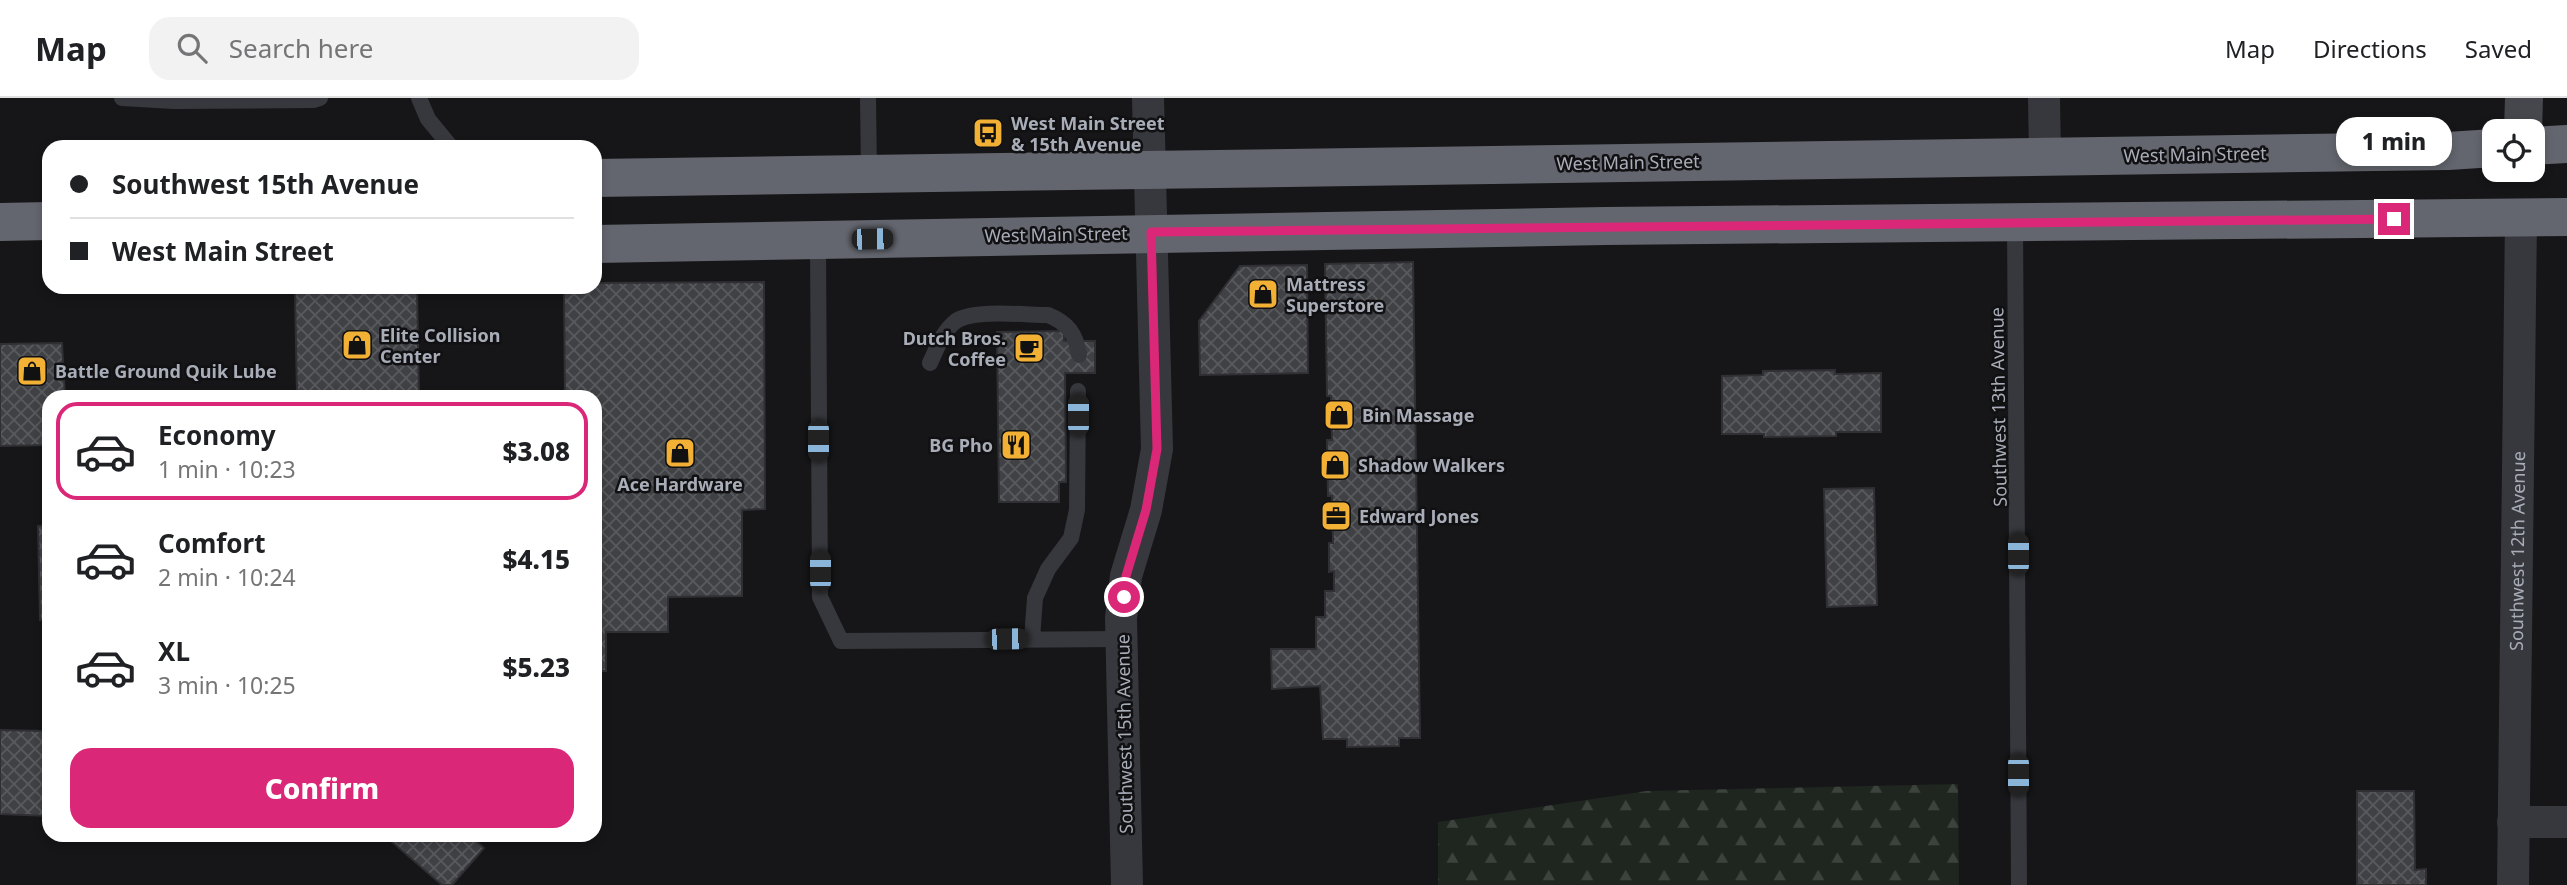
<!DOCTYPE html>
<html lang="en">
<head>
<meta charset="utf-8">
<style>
  body { margin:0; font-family:"Noto Sans",sans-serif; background:#f2f2f2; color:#202124; height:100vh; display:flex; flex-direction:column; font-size:26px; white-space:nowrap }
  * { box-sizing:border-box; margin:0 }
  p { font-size:23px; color:#757577 }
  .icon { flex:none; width:38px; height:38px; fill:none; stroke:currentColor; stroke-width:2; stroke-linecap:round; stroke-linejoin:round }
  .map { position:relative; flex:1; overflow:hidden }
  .sheet { position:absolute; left:42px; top:292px; width:560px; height:452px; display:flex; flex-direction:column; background:#fff; border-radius:21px; box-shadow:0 4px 10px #0003 }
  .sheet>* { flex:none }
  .banner { position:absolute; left:42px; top:42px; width:560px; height:154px; border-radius:21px; box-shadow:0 4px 10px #0003; display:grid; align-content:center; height:154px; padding:0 28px; background:#fff }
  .controls { position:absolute; left:2482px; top:21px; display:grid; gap:14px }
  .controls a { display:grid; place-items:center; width:63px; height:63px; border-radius:14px; background:#fff; box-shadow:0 4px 10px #0003; font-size:35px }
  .end { position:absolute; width:32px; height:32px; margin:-16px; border:9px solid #db2777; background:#fff; box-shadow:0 0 0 4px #fff }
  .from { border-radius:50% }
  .bubble { position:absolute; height:49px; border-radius:21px; background:#fff; box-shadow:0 4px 10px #0003; font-size:23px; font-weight:800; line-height:49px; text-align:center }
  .car { position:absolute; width:21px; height:42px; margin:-21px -10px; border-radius:9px; box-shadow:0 0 5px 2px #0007; background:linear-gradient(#222 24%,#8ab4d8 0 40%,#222 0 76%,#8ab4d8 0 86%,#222 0) }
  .banner b { display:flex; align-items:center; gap:24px; height:66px; font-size:26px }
  .banner b+b { border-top:2px solid #e0e0e0 }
  .banner i { width:18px; height:18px; background:#202124 }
  ul { padding:12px 0 0; list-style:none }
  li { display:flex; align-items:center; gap:21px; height:98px; margin:0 14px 10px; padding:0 14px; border:4px solid transparent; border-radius:21px }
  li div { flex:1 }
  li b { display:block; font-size:26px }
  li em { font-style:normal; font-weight:800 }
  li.active { border-color:#db2777 }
  li>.icon { width:63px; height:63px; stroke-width:1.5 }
  .button { display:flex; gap:14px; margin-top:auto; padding:14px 28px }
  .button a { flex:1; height:80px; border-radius:21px; background:#db2777; color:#fff; font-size:28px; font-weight:800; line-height:80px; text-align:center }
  header { display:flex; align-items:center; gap:42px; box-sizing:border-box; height:98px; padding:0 35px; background:#fff; border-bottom:2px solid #e0e0e0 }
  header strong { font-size:33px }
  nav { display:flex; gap:38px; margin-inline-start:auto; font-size:24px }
  .search { width:490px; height:63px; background:#f2f2f2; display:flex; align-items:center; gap:18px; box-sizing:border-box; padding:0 24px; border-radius:21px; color:#757577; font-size:26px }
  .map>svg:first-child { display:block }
</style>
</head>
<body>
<header>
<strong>Map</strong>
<div class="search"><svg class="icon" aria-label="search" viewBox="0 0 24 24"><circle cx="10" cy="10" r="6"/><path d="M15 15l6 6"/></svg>Search here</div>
<nav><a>Map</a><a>Directions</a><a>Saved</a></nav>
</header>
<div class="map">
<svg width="2567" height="787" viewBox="0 0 2567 787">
  <defs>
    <pattern id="forest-firs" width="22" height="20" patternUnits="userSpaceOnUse" patternTransform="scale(1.75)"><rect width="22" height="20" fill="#1e261f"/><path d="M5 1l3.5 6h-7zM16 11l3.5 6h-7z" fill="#3c433d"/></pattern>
    <pattern id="building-cross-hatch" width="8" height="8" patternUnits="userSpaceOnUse" patternTransform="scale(1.75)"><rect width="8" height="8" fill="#404145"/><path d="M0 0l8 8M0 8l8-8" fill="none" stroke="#595a5e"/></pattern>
  </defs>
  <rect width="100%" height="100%" fill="#161618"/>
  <path fill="url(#forest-firs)" d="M1958 686 1959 787H1438V724L1647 693Z"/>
  <path fill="url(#building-cross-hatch)" stroke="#303034" stroke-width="2" d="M1413 164 1420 640H1399V648L1347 649V641H1323L1320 588 1272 591 1271 551H1316V519H1325V493H1334V473L1329 474V445H1333L1332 398H1328L1327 342H1332L1331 298H1327L1325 166Z
    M1307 167 1308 275 1200 277 1199 223 1240 168Z
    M764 184 765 411 742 412V498L668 499V534H606V573H595V299H565L564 189H595V185Z
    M417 192 419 299H297L295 194Z
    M1064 233V243H1095V275H1065L1066 384H1059V404H999L997 234Z
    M62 245 65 299H49V347L0 348V246Z
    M1835 272V276L1881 275V334H1836V338L1764 339V336H1722V278L1763 277V273Z
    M1874 390 1877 507 1827 509 1824 391Z
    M38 428H49V521L40 522Z
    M0 632 45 633 44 668H49V718L0 716Z
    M2357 693H2414L2415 772 2426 771V787H2357Z
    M384 737H469L484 750 452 787H442Z"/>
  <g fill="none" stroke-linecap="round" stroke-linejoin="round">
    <path stroke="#37383d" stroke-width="16" d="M122 0 174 3 314 2 320 0
      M419 0 428 21 451 49
      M868 0 869 75
      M2015 124 2019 787
      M818 143 820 499 841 543 1122 541
      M930 265C937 250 943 233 956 223 974 211 1026 217 1048 217 1068 225 1076 236 1079 257
      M1032 541 1035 500 1048 471 1071 440 1077 412 1078 293"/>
    <g stroke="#37383d" stroke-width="32">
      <path d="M2044 0 2045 57"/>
      <path d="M2513 724H2567"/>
      <path d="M1127 787 1121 520 1126 478 1146 412 1157 351 1148 0"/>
      <path id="s1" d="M2513 787 2521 120"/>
    </g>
    <path stroke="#45474d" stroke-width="38" d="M2523 33 2524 0"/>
    <path stroke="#63666e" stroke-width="38" d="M2532 48 2567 46
      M595 80 2448 53 2494 50
      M0 124 49 123
      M595 146 1605 128 2567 119"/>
  </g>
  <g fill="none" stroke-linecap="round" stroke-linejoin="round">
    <path stroke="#db2777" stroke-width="9" d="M1124 499 1126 478 1146 412 1157 351 1151 134 2394 121"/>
  </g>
  <defs>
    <g id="bus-square" transform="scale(1.575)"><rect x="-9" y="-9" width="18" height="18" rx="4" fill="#f2b134" stroke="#111113"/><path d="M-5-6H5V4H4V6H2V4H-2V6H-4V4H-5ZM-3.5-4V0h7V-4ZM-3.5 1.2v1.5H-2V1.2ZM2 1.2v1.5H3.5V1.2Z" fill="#111"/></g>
    <g id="shop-square" transform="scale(1.575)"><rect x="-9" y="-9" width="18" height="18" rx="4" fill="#f2b134" stroke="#111113"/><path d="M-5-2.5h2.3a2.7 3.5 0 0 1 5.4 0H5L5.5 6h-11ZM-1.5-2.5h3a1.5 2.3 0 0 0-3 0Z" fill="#111"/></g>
    <g id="cafe-square" transform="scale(1.575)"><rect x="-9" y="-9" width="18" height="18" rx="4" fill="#f2b134" stroke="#111113"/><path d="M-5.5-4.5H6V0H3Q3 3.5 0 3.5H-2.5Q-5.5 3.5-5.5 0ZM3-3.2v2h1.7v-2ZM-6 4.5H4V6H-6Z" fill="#111"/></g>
    <g id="restaurant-square" transform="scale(1.575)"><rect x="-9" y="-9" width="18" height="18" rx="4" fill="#f2b134" stroke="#111113"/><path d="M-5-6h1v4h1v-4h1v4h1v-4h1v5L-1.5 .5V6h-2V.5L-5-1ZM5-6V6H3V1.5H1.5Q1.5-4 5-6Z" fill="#111"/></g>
    <g id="office-square" transform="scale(1.575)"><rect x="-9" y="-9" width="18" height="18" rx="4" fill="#f2b134" stroke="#111113"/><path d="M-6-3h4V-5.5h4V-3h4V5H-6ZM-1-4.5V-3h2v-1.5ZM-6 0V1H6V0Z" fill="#111"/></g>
  </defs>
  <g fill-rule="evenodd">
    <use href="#bus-square" x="988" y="35"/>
    <use href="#shop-square" x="1263" y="196"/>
    <use href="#shop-square" x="357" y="247"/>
    <use href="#cafe-square" x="1029" y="250"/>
    <use href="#shop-square" x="32" y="273"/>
    <use href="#shop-square" x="1339" y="317"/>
    <use href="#restaurant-square" x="1016" y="347"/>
    <use href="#shop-square" x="680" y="355"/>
    <use href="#shop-square" x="1335" y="367"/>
    <use href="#office-square" x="1336" y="418"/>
  </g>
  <g text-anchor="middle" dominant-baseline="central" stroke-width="5" stroke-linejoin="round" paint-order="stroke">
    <g font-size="18" font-weight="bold" fill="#a8adb8" stroke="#111113" text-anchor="start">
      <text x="1011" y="25">West Main Street<tspan x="1011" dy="21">&amp; 15th Avenue</tspan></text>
      <text x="1286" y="186">Mattress<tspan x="1286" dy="21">Superstore</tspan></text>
      <text x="380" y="237">Elite Collision<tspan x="380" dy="21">Center</tspan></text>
      <text x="1006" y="240" text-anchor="end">Dutch Bros.<tspan x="1006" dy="21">Coffee</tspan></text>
      <text x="55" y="273">Battle Ground Quik Lube</text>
      <text x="1362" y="317">Bin Massage</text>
      <text x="993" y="347" text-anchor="end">BG Pho</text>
      <text x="1358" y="367">Shadow Walkers</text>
      <text x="680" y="386" text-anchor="middle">Ace Hardware</text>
      <text x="1359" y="418">Edward Jones</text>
    </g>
    <g font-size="18" fill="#a8adb8" stroke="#111113">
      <text transform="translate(2195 56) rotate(-1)">West Main Street</text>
      <text transform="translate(1628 64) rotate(-1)">West Main Street</text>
      <text transform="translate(1056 136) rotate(-1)">West Main Street</text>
      <text transform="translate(1998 309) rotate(-91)">Southwest 13th Avenue</text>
      <text stroke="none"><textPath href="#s1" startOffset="334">Southwest 12th Avenue</textPath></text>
      <text transform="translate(1124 636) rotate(-91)">Southwest 15th Avenue</text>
    </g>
  </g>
</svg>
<div class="controls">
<a><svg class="icon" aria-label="locate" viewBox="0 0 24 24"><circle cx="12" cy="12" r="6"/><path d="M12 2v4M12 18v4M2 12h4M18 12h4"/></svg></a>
</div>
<i class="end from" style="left:1124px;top:499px"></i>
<i class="end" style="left:2394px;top:121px"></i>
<div class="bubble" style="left:2336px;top:19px;width:116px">1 min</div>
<i class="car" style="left:872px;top:141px;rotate:89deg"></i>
<i class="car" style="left:1078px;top:317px;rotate:0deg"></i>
<i class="car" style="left:818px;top:343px;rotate:180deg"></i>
<i class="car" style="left:2018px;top:456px;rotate:0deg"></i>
<i class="car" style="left:820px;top:473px;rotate:0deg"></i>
<i class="car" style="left:1007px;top:541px;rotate:89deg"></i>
<i class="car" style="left:2018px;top:677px;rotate:180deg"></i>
<div class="banner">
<b><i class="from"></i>Southwest 15th Avenue</b>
<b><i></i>West Main Street</b>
</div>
<section class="sheet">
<ul>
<li class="active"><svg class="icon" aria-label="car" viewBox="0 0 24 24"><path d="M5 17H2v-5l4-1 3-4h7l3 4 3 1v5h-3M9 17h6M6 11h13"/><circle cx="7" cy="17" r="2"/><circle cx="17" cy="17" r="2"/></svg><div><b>Economy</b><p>1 min · 10:23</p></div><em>$3.08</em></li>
<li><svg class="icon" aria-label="car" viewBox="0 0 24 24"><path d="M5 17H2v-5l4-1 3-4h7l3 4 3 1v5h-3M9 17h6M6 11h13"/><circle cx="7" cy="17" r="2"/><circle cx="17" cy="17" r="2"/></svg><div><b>Comfort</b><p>2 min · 10:24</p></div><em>$4.15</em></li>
<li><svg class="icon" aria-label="car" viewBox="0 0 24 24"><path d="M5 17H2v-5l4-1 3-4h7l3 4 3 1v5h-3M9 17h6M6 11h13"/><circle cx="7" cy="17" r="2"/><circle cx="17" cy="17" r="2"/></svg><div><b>XL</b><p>3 min · 10:25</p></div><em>$5.23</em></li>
</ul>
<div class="button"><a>Confirm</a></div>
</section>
</div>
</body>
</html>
